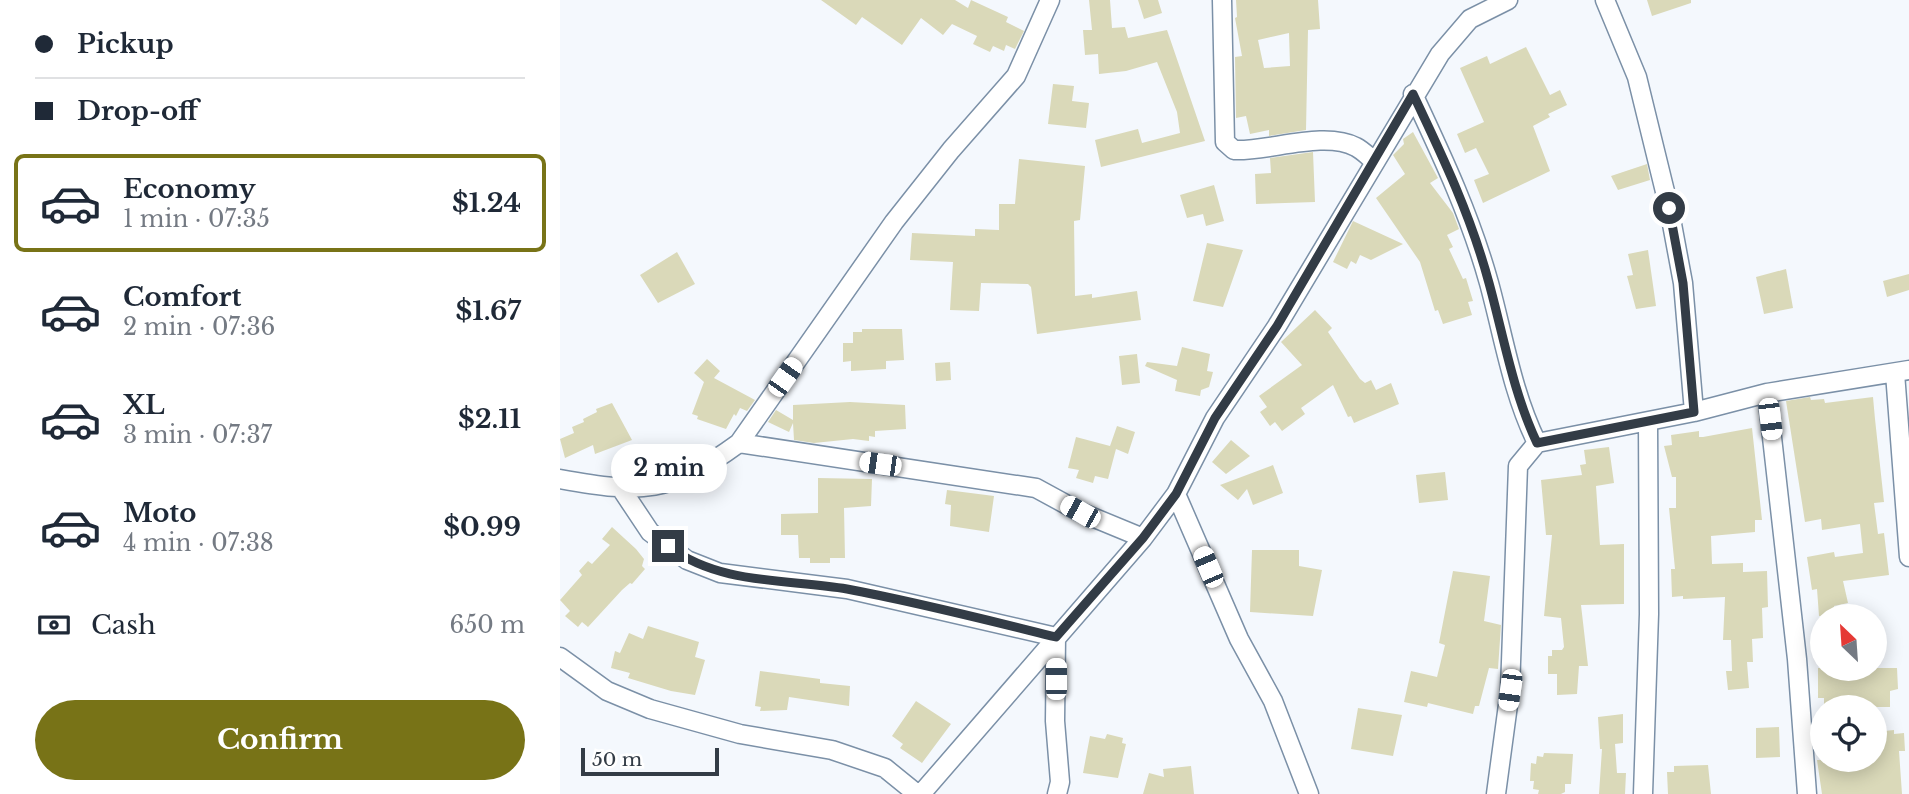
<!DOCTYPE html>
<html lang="en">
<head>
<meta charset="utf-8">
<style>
  body { margin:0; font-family:"Libre Baskerville",serif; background:#f6f6f7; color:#1f2937; height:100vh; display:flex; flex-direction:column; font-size:26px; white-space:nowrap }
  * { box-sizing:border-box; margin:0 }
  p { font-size:23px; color:#747a83 }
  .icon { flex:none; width:38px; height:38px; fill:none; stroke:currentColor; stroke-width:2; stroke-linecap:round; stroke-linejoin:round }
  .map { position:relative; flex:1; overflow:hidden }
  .drawer { display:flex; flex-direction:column; background:#fff; width:560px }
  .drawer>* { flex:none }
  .hud { display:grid; align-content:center; height:154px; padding:0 35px; background:#fff }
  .needle { width:46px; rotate:335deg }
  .fabs { position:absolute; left:1250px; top:604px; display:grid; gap:14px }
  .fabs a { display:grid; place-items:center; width:77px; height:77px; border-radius:50%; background:#fff; box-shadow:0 4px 18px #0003; font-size:35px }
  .scale { position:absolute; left:21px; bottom:18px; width:138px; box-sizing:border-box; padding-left:7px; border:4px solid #333c46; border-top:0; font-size:19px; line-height:24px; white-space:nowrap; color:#333c46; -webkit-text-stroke:5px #fff; paint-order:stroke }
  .end { position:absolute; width:32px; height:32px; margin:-16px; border:9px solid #333c46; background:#fff; box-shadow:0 0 0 4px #fff }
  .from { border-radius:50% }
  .bubble { position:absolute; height:49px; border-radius:24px; background:#fff; box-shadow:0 4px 18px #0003; font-size:23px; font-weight:700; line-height:49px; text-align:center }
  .car { position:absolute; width:21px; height:42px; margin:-21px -10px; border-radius:9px; box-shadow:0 0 5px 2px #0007; background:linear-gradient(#fff 24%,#345 0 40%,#fff 0 76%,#345 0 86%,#fff 0) }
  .hud b { display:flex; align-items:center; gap:24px; height:66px; font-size:26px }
  .hud b+b { border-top:2px solid #e0e1e3 }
  .hud i { width:18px; height:18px; background:#1f2937 }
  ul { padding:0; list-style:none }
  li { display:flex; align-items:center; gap:21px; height:98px; margin:0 14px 10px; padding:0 21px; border:4px solid transparent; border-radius:10px }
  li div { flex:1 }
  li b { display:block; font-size:26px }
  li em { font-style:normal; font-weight:700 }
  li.on { border-color:#787317 }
  li>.icon { width:63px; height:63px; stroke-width:1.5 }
  .pay { display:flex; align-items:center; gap:18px; height:77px; padding:0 35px; font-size:26px }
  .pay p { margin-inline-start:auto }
  .action { display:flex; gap:14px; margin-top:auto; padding:14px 35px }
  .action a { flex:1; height:80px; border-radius:42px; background:#787317; color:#fff; font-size:28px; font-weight:700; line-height:80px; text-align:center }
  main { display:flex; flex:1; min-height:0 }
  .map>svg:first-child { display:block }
</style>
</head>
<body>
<main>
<section class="drawer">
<div class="hud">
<b><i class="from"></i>Pickup</b>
<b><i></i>Drop-off</b>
</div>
<ul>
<li class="on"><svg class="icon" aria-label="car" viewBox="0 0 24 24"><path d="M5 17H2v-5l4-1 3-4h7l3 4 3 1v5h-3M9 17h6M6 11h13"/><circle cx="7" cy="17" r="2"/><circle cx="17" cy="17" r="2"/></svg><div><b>Economy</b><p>1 min · 07:35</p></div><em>$1.24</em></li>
<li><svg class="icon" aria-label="car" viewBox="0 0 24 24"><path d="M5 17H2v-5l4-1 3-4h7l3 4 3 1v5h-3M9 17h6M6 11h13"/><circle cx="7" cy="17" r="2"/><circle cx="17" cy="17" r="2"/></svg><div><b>Comfort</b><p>2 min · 07:36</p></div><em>$1.67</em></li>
<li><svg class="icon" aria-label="car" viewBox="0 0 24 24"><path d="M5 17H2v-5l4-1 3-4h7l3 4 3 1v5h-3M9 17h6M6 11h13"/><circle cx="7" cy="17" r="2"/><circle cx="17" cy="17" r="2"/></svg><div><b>XL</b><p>3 min · 07:37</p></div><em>$2.11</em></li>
<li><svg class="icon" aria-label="car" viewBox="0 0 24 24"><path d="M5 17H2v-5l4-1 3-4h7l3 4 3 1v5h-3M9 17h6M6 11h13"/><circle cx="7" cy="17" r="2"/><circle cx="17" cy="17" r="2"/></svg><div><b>Moto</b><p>4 min · 07:38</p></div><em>$0.99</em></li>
</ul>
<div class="pay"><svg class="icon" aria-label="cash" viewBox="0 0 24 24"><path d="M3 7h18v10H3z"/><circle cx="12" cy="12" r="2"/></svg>Cash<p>650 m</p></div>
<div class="action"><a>Confirm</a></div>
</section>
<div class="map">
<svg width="1349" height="794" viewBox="0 0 1349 794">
  <rect width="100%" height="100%" fill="#f4f8fd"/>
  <path fill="#dad9b9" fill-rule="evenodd" d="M261 0H395L408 8 411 0 448 17 446 22 464 31 455 49 446 45 444 51 433 46 430 52 413 44 417 36 392 24 383 35 361 18 342 45 302 17 296 25Z
    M529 0H550L552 28 565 27 568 38 607 30 645 141 541 167 535 140 578 129 582 143 620 133 617 112 597 62 566 71 539 74 538 54 525 55 523 30H532Z
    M578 0H598L602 13 584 19Z
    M676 0H758L760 29 748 30 746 130 709 136V130L690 134 686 116 676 118 675 57 682 56 675 18 677 17ZM729 33 730 66 704 68 698 40Z
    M1087 0H1131V3L1092 16Z
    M966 47 990 95 1000 90 1007 105 988 114 990 117 973 126 990 171 923 203 914 180 929 174 916 148 905 153 897 134 924 122 900 68 927 56 930 64Z
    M493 84 514 86 512 101 529 103 526 128 488 124Z
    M853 132 878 178 870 183 893 213 899 229 887 235 893 247 889 249 903 279 906 278 913 301 908 302 912 315 883 324 878 310 875 311 860 262 816 198 845 174 833 155 844 144 843 139Z
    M753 152 755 202 696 204 695 174 711 173 710 158Z
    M459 159 525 166 520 220 514 221 515 296 532 294V298L577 291 581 320 477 334 471 287 468 284 421 283 419 311 390 310 393 262 350 260 352 233 415 236V229L439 230V204H455Z
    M1087 164 1090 180 1058 190 1051 176Z
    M654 185 664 221 646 226 643 214 627 218 620 195Z
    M793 221 843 244 811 260 800 255 796 264 791 261 787 269 773 262Z
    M647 243 683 250 663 307 633 301Z
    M1088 250 1096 306 1076 309 1067 276 1073 275 1068 254Z
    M117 252 135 284 98 303 80 275Z
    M1226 269 1233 308 1204 314 1196 277Z
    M1349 274V290L1327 297 1323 281Z
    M755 310 772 328 768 332 800 379 805 383 811 380 816 390 831 383 839 404 794 423 791 416 788 417 773 385 741 408 745 414 722 431 715 422 710 426 700 412 707 407 699 396 742 365 721 342Z
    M302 329H342L344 360 326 361V369L291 371V361L283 362V343H293V332H302Z
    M622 347 650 354 647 371 653 372 649 387 641 390 640 396 615 391 617 380 585 366 587 362 617 366Z
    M577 354 580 383 562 385 559 356Z
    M147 359 160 371 154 378 195 400 187 411 180 408 176 416 174 414 166 429 137 419 138 416 132 414 144 382 134 373Z
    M390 362 391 380 376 381 375 363Z
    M1250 397 1251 400 1264 399 1265 403 1313 397 1315 419 1324 502 1314 503 1318 534 1324 533 1329 575 1283 581 1288 603 1274 606 1275 616H1259L1257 589 1252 590 1247 557 1274 552 1275 557 1303 553 1300 524 1262 530 1261 519 1245 522 1226 401Z
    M290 402 345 405 346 429 315 431V437L309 436V441L293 439 254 443 234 440 233 423 229 432 208 422 216 410 233 420V405Z
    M52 403 72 440 35 454 33 445 5 458 0 439 14 433 12 427 24 422 23 419 37 412 36 409Z
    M557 426 575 432 568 454 556 449 548 479 535 476 533 483 516 478 519 470 508 468 516 437 550 446Z
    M1192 428 1202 520H1195V532L1151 536 1152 564 1183 563V572L1207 571 1208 607 1202 608 1203 638 1192 639 1193 662H1187L1189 688 1168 690 1166 671H1172L1171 640H1163L1165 597 1123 599V596L1112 597 1111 569H1115L1109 508H1116V477H1112L1104 446 1112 445 1111 435 1139 431V437H1143Z
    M671 440 690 456 666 474 652 462Z
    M1049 447 1054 483 1036 486 1040 545 1064 544V604L1021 605 1028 666H1019L1017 694 997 695V674H988V656H992V650H1002L1004 647 1001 618 984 616 992 535H986L981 480 1022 475 1020 465 1026 464 1024 450Z
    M713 465 723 493 693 505 687 489 678 500 660 485Z
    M885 472 888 500 859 503 856 475Z
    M258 478 312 479 311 506 284 508 285 558H270V563H250V558H239L238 535H221V514L258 513Z
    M387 490 434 496 429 532 390 526 391 505 385 504Z
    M52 527 76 549 84 559 82 566 85 569 72 584 70 583 62 590 28 627 22 622 18 627 5 616 10 611 0 600 22 575 19 571 28 561 32 564 50 545 42 539Z
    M692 550H739V566L762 570 753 616 690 612Z
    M893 571 930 576 924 621 941 625 938 669 929 668 919 706H915L913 714 868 703 867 707 844 702 851 671 877 677 885 645 879 643Z
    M88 626 139 642 135 657 145 660 135 695 111 691 68 678 70 673 51 668 55 651 60 653 69 633 83 639Z
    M1258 668H1337L1338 689 1330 691V707H1264V698H1258Z
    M200 671 260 679V683L290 686 289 706 229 697 227 710 200 711 201 707 195 706Z
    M356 701 391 724 362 763 340 748 343 744 332 736Z
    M798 708 842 715 833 756 791 749Z
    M1063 714V743L1055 744 1057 773H1066L1065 794H1039L1042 749H1040L1038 717Z
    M1219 727 1220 757 1196 758V728Z
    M1334 730V734L1344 733 1345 751H1339L1342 794H1262L1257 760H1314V732Z
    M547 734 563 738 562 743 566 744 558 778 523 773 530 736 545 739Z
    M984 753 1013 754 1011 784H1005V792L1001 794H978L979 790 973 789 974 781H970L971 763 976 764 977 756 983 757Z
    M1148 765 1151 794H1108L1107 772H1114V766Z
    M631 766 634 794H583L589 773 604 777 603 769Z"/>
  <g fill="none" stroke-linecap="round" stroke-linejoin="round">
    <g stroke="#7b90a7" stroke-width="21">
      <path id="minor" d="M662 0 665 142 674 150C708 152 764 130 796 147 802 150 808 156 814 161
        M1045 0 1077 77 1109 208 1123 283 1134 412
        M853 94C883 158 910 215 929 283 944 338 952 392 977 443L958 466 950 690 936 794
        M1335 373 1349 557
        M1207 393 1237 659 1247 794
        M179 443 476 488 520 512 583 538
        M977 443 1134 412 1207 393 1349 370
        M0 479C83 494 109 494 179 443L334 222 391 150 456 76 490 0
        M62 490 90 532 127 560 160 573 287 589 496 637 495 721 500 782 497 794
        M616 494 679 639 713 701 749 794
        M0 657 47 691 90 709 180 734 272 750 325 768 357 794
        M361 794 583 538 616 494 655 418 717 326 880 54 910 19 948 0
        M1083 794 1089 614 1088 422"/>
    </g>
    <use href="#minor" stroke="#fff" stroke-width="18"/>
  </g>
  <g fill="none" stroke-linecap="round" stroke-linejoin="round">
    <path stroke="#333c46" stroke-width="9" d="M108 546C159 585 227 579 287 589 357 602 427 620 496 637L583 538 616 494 655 418 717 326 853 94C883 157 911 216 929 283 944 338 953 392 977 443L1134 412 1123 283 1109 208"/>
  </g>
</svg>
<div class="fabs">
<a><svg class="needle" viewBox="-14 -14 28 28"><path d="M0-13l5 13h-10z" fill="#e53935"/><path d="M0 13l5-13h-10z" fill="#747a83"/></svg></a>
<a><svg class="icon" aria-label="locate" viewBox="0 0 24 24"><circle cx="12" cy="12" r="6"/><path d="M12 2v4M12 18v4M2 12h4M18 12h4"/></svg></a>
</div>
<div class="scale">50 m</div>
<i class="end from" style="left:1109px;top:208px"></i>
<i class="end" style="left:108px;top:546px"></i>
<div class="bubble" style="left:51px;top:444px;width:116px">2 min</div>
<i class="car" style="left:225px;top:377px;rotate:35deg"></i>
<i class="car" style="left:1210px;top:419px;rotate:173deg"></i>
<i class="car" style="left:320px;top:464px;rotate:278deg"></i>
<i class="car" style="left:520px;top:512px;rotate:299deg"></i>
<i class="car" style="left:648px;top:567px;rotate:337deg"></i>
<i class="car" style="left:496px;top:679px;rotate:0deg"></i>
<i class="car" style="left:950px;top:690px;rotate:188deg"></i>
</div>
</main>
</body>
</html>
